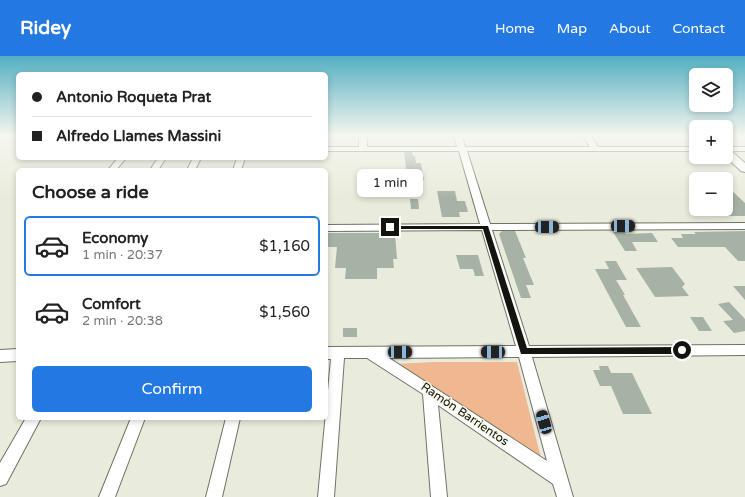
<!DOCTYPE html>
<html lang="en">
<head>
<meta charset="utf-8">
<style>
  body { margin:0; font-family:"Varela Round",sans-serif; background:#f2f2f2; color:#222; height:100vh; display:flex; flex-direction:column; font-size:15px; white-space:nowrap }
  * { box-sizing:border-box; margin:0 }
  p { font-size:13px; color:#767676 }
  .icon { flex:none; width:22px; height:22px; fill:none; stroke:currentColor; stroke-width:2; stroke-linecap:round; stroke-linejoin:round }
  .map { position:relative; flex:1; overflow:hidden }
  .details { position:absolute; left:16px; top:112px; width:312px; height:252px; display:flex; flex-direction:column; background:#fff; border-radius:6px; box-shadow:0 2px 6px #0003 }
  .details>* { flex:none }
  .hud { position:absolute; left:16px; top:16px; width:312px; height:88px; border-radius:6px; box-shadow:0 2px 6px #0003; display:grid; align-content:center; height:88px; padding:0 16px; background:#fff }
  .tools { position:absolute; left:689px; top:12px; display:grid; gap:8px }
  .tools a { display:grid; place-items:center; width:44px; height:44px; border-radius:6px; background:#fff; box-shadow:0 2px 6px #0003; font-size:20px }
  .end { position:absolute; width:18px; height:18px; margin:-9px; border:5px solid #13140e; background:#fff; box-shadow:0 0 0 2px #fff }
  .from { border-radius:50% }
  .bubble { position:absolute; height:28px; border-radius:6px; background:#fff; box-shadow:0 2px 6px #0003; font-size:13px; font-weight:600; line-height:28px; text-align:center }
  .car { position:absolute; width:12px; height:24px; margin:-12px -6px; border-radius:5px; box-shadow:0 0 3px 1px #0007; background:linear-gradient(#222 24%,#8ab4d8 0 40%,#222 0 76%,#8ab4d8 0 86%,#222 0) }
  .hud b { display:flex; align-items:center; gap:14px; height:38px; font-size:15px }
  .hud b+b { border-top:1px solid #e0e0e0 }
  .hud i { width:10px; height:10px; background:#222 }
  ul { padding:0; list-style:none }
  li { display:flex; align-items:center; gap:12px; height:60px; margin:0 8px 6px; padding:0 8px; border:2px solid transparent; border-radius:6px }
  li div { flex:1 }
  li b { display:block; font-size:15px }
  li em { font-style:normal; font-weight:600 }
  li.active { border-color:#2378e2 }
  li>.icon { width:36px; height:36px; stroke-width:1.5 }
  h2 { padding:0 16px; font-size:18px; line-height:48px }
  .primary-button { display:flex; gap:8px; margin-top:auto; padding:8px 16px }
  .primary-button a { flex:1; height:46px; border-radius:6px; background:#2378e2; color:#fff; font-size:16px; font-weight:600; line-height:46px; text-align:center }
  header { display:flex; align-items:center; gap:24px; box-sizing:border-box; height:56px; padding:0 20px; background:#2378e2; color:#fff }
  header strong { font-size:19px }
  nav { display:flex; gap:22px; margin-inline-start:auto; font-size:14px }
  .map>svg:first-child { display:block }
</style>
</head>
<body>
<header>
<strong>Ridey</strong>
<nav><a>Home</a><a>Map</a><a>About</a><a>Contact</a></nav>
</header>
<div class="map">
<svg width="745" height="441" viewBox="0 0 745 441">
  <rect width="100%" height="100%" fill="#e9ecdc"/>
  <path fill="#efb890" d="M435 306H517L543 410 393 308Z"/>
  <path fill="#a7b2a6" d="M404 96H412L413 100H415L416 107H421L424 124H420L421 127H408Z
    M726 129 745 147V160H726Z
    M437 135H455L457 145H465L468 156H459L460 161H442Z
    M410 143H418L419 153H411Z
    M502 175H515L526 202H523L534 229H526L531 242H521L499 178Z
    M745 175V205H738L725 191H678L671 182H683L681 178H696L694 176Z
    M613 176H625L626 178 652 177 658 186H632L637 195H625Z
    M326 177H395L397 203H393L394 212H377V223H345L346 212H335L337 191H326Z
    M456 199H478L484 220H475L473 213H460Z
    M605 205H616L627 224H616L625 239H623L641 271H626L613 247 595 213H609Z
    M672 211 685 228 682 231 689 240 655 241 636 212Z
    M733 230H745V244Z
    M729 246 745 263V275L734 277 723 265 733 264 718 248Z
    M690 261H703L712 275H699Z
    M343 272H357V281H343Z
    M599 310H608L611 317H632L652 358H623L611 330H600L593 314H600Z"/>
  <g fill="none" stroke-linecap="round" stroke-linejoin="round">
    <g stroke="#707265" stroke-width="2">
      <path id="minor" d="M359 80H367V91H457L454 80H462L465 91H590L583 80H591L598 91H696V95H467L490 168 745 167V173L492 174 529 290 745 289V299L532 301 573 441H557L553 428 438 349 447 441H431L423 338 367 302H344L334 441H318L331 303H326V291L516 290 482 174 326 175V169L480 168 459 95H326V91H359ZM519 301 547 405 389 302Z
        M726 91H745V95H726Z
        M118 102H126L116 114H108Z
        M158 102H166L158 114H150Z
        M193 102H201L195 114H187Z
        M237 102H245L241 114H233Z
        M18 293V305L0 306V294Z
        M26 362H41L6 428 0 430V407Z
        M131 362H145L115 441H99Z
        M226 362H240L222 441H206Z"/>
    </g>
    <g stroke="#707265" stroke-width="2">
      <path id="major" d="M726 93 730 94 745 107V116L741 115 726 101Z"/>
    </g>
    <use href="#minor" fill="#fff" fill-rule="evenodd"/>
    <use href="#major" fill="#fff" fill-rule="evenodd"/>
  </g>
  <linearGradient id="sky" x2="0" y2="1"><stop stop-color="#53afc1"/><stop offset="0.56" stop-color="#f5f6ef"/><stop offset="1" stop-color="#f5f6ef" stop-opacity="0"/></linearGradient>
  <rect width="745" height="142" fill="url(#sky)"/>
  <path fill="#13140e" d="M388 170H488L527 292 682 291 686 294 682 298H521L483 173H390L387 171Z"/>
  <g text-anchor="middle" dominant-baseline="central" stroke-width="3" stroke-linejoin="round" paint-order="stroke">
    <g font-size="12" fill="#13140e" stroke="#f6f9e9">
      <text transform="translate(465 358) rotate(34)">Ramón Barrientos</text>
    </g>
  </g>
</svg>
<div class="tools">
<a><svg class="icon" aria-label="layers" viewBox="0 0 24 24"><path d="M12 4l9 5-9 5-9-5zM3 14l9 5 9-5"/></svg></a>
<a>+</a>
<a>−</a>
</div>
<i class="end from" style="left:682px;top:294px"></i>
<i class="end" style="left:390px;top:171px"></i>
<div class="bubble" style="left:357px;top:113px;width:66px">1 min</div>
<i class="car" style="left:623px;top:170px;rotate:90deg"></i>
<i class="car" style="left:547px;top:171px;rotate:90deg"></i>
<i class="car" style="left:400px;top:296px;rotate:90deg"></i>
<i class="car" style="left:493px;top:296px;rotate:270deg"></i>
<i class="car" style="left:544px;top:366px;rotate:344deg"></i>
<div class="hud">
<b><i class="from"></i>Antonio Roqueta Prat</b>
<b><i></i>Alfredo Llames Massini</b>
</div>
<section class="details">
<h2>Choose a ride</h2>
<ul>
<li class="active"><svg class="icon" aria-label="car" viewBox="0 0 24 24"><path d="M5 17H2v-5l4-1 3-4h7l3 4 3 1v5h-3M9 17h6M6 11h13"/><circle cx="7" cy="17" r="2"/><circle cx="17" cy="17" r="2"/></svg><div><b>Economy</b><p>1 min · 20:37</p></div><em>$1,160</em></li>
<li><svg class="icon" aria-label="car" viewBox="0 0 24 24"><path d="M5 17H2v-5l4-1 3-4h7l3 4 3 1v5h-3M9 17h6M6 11h13"/><circle cx="7" cy="17" r="2"/><circle cx="17" cy="17" r="2"/></svg><div><b>Comfort</b><p>2 min · 20:38</p></div><em>$1,560</em></li>
</ul>
<div class="primary-button"><a>Confirm</a></div>
</section>
</div>
</body>
</html>
